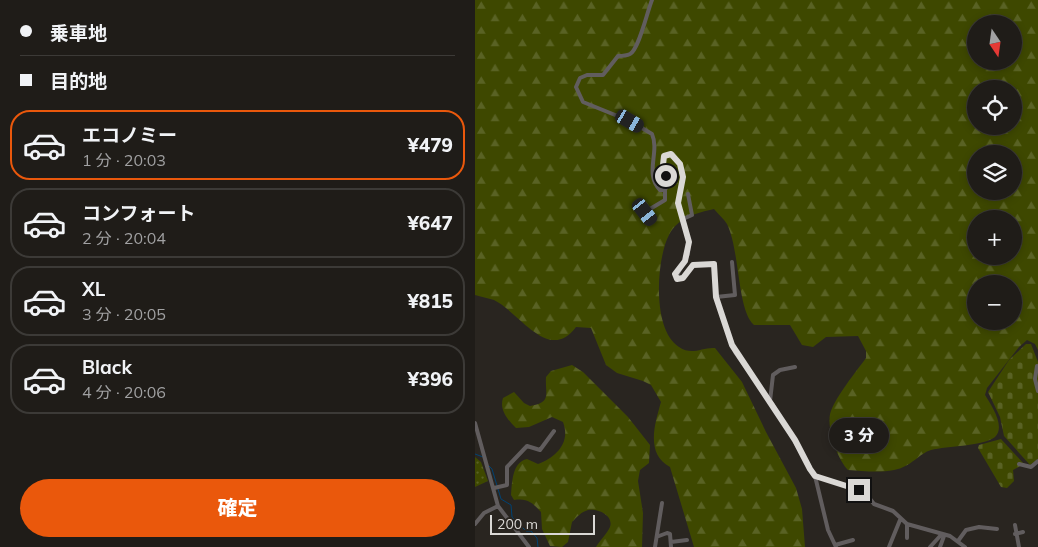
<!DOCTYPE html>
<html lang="ja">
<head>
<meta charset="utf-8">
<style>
  body { margin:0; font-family:Mulish,"Noto Sans JP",sans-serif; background:#272521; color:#f1f3f6; height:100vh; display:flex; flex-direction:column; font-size:19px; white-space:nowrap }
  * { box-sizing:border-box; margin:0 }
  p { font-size:16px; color:#a1a1a2 }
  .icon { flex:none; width:28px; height:28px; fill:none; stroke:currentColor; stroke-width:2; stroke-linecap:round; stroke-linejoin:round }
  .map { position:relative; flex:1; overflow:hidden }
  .panel { display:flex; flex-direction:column; background:#1f1c18; width:475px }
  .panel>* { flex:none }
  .banner { display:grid; align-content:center; height:110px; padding:0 20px; background:#1f1c18 }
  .needle { width:32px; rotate:167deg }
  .fabs { position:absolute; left:492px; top:15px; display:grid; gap:10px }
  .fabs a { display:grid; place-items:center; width:55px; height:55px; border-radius:50%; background:#1f1c18; box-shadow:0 2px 8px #0003,0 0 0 1px #3c3a37; font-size:25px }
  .scale { position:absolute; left:15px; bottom:12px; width:105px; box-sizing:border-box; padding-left:5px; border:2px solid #dad8d5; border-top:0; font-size:14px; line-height:18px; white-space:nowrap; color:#dad8d5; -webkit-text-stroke:4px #292520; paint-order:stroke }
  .end { position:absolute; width:22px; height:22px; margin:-11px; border:6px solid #dad8d5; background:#111; box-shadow:0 0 0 2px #111 }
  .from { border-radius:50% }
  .bubble { position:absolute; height:35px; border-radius:18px; background:#1f1c18; box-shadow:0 2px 8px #0003,0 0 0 1px #3c3a37; font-size:16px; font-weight:800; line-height:35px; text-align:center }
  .car { position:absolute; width:15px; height:30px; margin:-15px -8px; border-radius:6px; box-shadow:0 0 4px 1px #0007; background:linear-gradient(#222 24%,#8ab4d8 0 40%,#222 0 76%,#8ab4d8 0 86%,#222 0) }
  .banner b { display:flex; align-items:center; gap:18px; height:48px; font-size:19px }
  .banner b+b { border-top:1px solid #3c3a37 }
  .banner i { width:12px; height:12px; background:#f1f3f6 }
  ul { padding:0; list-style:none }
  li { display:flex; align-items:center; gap:15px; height:70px; margin:0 10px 8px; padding:0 10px; border:2px solid #3c3a37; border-radius:20px }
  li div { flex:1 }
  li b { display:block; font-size:19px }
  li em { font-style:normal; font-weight:800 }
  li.current { border-color:#ea580c }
  li>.icon { width:45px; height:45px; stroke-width:1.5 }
  .cta { display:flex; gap:10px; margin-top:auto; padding:10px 20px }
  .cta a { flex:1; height:58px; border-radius:30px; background:#ea580c; color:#fff; font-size:20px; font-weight:800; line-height:58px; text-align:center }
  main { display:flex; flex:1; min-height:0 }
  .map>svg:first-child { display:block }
</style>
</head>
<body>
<main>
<section class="panel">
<div class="banner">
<b><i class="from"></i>乗車地</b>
<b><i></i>目的地</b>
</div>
<ul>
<li class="current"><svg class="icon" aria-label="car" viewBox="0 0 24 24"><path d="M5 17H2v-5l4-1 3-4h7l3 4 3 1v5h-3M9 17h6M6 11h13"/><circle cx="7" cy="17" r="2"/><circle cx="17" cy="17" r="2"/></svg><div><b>エコノミー</b><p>1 分 · 20:03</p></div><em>¥479</em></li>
<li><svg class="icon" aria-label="car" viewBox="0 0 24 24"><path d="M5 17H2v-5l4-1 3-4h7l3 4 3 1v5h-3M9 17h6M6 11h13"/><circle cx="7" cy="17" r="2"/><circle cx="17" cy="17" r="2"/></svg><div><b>コンフォート</b><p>2 分 · 20:04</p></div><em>¥647</em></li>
<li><svg class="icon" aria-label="car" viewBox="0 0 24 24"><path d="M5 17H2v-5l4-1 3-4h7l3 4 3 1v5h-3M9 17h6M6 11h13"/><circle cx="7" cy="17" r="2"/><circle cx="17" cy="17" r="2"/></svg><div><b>XL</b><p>3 分 · 20:05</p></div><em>¥815</em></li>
<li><svg class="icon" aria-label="car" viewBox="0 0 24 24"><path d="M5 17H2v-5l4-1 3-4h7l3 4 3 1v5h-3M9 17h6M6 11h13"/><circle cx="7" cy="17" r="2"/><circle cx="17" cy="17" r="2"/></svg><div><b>Black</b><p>4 分 · 20:06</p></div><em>¥396</em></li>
</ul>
<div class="cta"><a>確定</a></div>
</section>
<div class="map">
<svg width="563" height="547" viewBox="0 0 563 547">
  <defs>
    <pattern id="forest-firs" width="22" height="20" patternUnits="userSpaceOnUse" patternTransform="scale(1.25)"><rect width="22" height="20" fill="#3e4800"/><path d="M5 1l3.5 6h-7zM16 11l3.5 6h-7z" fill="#596224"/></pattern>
    <pattern id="cemetery-stones" width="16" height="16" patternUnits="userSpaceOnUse" patternTransform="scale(1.25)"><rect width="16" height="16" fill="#3e4800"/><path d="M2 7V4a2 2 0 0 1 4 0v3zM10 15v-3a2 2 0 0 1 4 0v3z" fill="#596224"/></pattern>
    <pattern id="garden-dots" width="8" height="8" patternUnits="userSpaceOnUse" patternTransform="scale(1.25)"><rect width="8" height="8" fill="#3e4800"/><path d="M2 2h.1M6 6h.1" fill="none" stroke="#596224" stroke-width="1.8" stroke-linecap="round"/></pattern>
  </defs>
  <rect width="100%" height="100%" fill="#292520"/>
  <path fill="url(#forest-firs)" fill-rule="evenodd" d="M0 0H563V350L560 344 552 340 544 347 512 388 510 395C516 405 531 426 520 437 509 446 472 446 456 450 445 453 436 467 419 470 404 473 388 471 373 470 363 460 350 426 356 411 362 395 380 373 391 358V351L383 336 351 337 338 347 327 345 315 325H279C262 310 265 250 252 224 249 219 243 214 239 209 222 213 203 217 194 235 181 260 177 330 204 347 217 356 227 347 240 348L267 382 291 432 321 488 327 509 330 547H219L195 467C170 454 180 423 186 402L176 385 168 381 142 373 131 365 116 328 101 327C74 364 44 312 19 300 13 298 6 297 0 295ZM501 24H539V61H501ZM501 89H539V126H501ZM501 154H539V191H501ZM501 219H539V256H501ZM501 284H539V321H501Z
    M97 365 108 372 153 417 175 445 174 463 165 470 163 481 168 513 167 547H121C125 540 132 534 135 527 139 515 122 508 113 510 106 512 102 517 97 522L93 542 87 547 75 546 67 529 66 512C57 502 52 498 39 500L36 495C37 483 37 462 52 459L63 464C81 457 96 443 88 422L77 417 54 427 41 428C33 420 24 410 28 398L39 392 49 403 55 406C77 402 70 395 71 377L76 371Z"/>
  <path fill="url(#cemetery-stones)" d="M551 344H556L563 362V459L555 465 529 436 525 417 513 392 534 360Z
    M526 439 549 464 538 470 539 481 532 488 526 487 503 448 504 445Z"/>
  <path fill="url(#garden-dots)" d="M0 457 6 462 13 481 0 487Z"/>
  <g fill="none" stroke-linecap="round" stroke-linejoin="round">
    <path stroke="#014272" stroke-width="1" d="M0 454 8 457
      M14 466 17 469 26 499 36 505 37 517 51 531H56L62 538 63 547"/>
    <path stroke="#615d5e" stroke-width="4" d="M177 0C172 12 164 49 155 54 151 56 147 56 143 56L128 75H112L105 78 101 87 108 102 155 121 177 134C185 152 169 174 185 190H190C197 179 185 168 189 156L196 154 205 164 208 177 203 203 214 242 213 254 201 277 206 279 217 265 239 264 241 297 260 352 298 405 340 476 389 491 399 504 418 511 432 524 475 536 490 547
      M164 206 176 221
      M170 212 190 200V190
      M208 219 217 215 213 194
      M241 297 260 295 257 262
      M562 366 560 379 563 391
      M295 401 298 375 305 370 320 367
      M0 423 23 506 54 547
      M544 464 556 467 563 461
      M340 476 353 530 361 547
      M19 488 32 485V467L52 446 65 450 79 431
      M0 524 9 513 23 506
      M432 524V538
      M540 525 544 547
      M540 534 548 532
      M184 536 192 533 195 534 196 547
      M483 541 491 530 504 527 522 529
      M196 542 212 540
      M360 545 378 540
      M180 547 187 503
      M414 547 425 520
      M455 547 466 535
      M465 547 469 536"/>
  </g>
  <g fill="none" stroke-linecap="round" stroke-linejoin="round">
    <path stroke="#dad8d5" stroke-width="6" d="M191 176 188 165 189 156 196 154 205 164 208 177 203 203 214 242 210 261 200 274 202 279 208 278 218 265 239 264 241 297 257 345 320 440 335 469 340 476 384 490"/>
  </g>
</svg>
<div class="fabs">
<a><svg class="needle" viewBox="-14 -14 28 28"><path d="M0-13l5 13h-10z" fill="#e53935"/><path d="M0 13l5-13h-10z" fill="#a1a1a2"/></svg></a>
<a><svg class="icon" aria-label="locate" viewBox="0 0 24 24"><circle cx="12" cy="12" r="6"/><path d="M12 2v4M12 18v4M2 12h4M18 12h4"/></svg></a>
<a><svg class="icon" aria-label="layers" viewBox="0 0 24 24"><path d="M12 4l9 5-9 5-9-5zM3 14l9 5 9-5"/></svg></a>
<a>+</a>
<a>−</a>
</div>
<div class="scale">200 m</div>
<i class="end from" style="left:191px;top:176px"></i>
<i class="end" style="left:384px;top:490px"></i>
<div class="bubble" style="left:354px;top:418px;width:60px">3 分</div>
<i class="car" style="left:155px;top:121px;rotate:120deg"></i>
<i class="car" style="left:170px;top:212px;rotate:142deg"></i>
</div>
</main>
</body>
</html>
